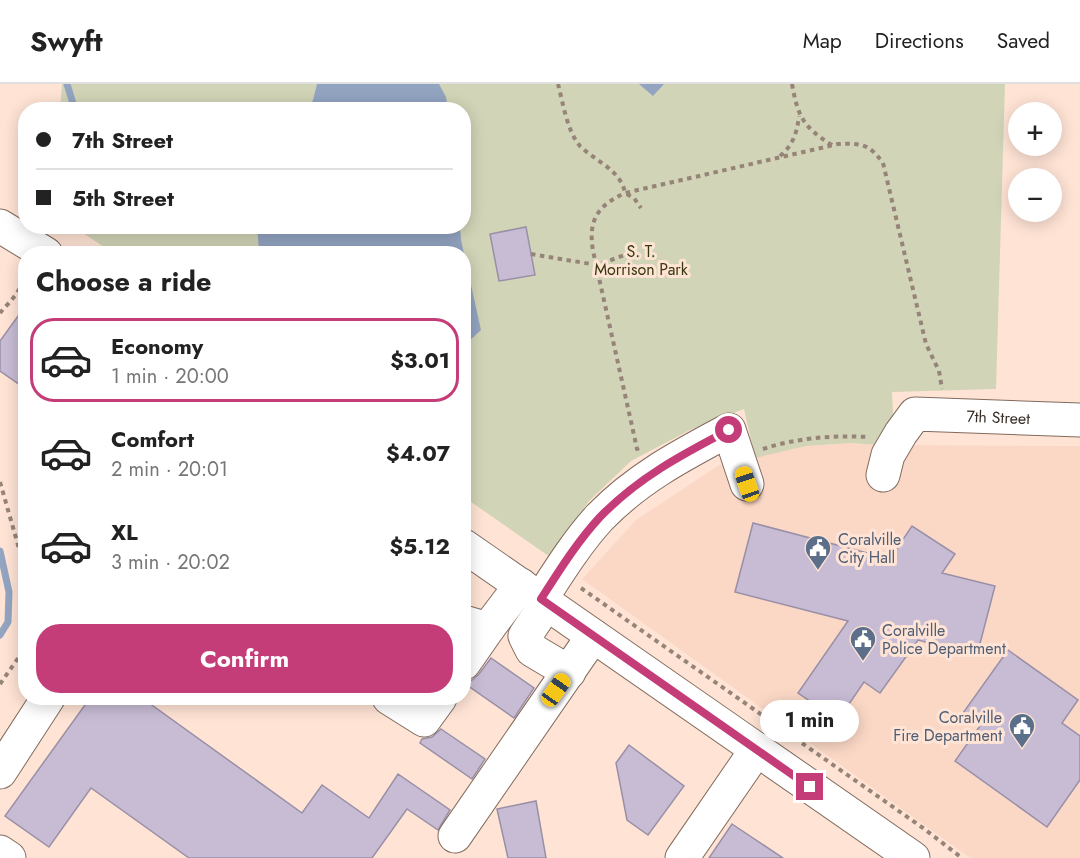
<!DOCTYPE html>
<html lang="en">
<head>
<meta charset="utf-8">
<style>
  body { margin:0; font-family:Jost,sans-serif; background:#f6f6f6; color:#222; height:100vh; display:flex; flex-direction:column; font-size:22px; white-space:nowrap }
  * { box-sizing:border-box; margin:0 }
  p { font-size:20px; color:#767676 }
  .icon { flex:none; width:33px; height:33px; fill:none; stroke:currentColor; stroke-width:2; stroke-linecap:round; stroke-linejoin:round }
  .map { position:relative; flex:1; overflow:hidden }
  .sheet { position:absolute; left:18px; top:162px; width:453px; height:459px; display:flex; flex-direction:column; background:#fff; border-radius:24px; box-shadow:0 3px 15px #0003 }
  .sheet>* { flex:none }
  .hud { position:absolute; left:18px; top:18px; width:453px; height:132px; border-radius:24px; box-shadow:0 3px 15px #0003; display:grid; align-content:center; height:132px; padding:0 18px; background:#fff }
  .controls { position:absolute; left:1008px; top:18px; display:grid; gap:12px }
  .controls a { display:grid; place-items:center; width:54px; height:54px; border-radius:50%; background:#fff; box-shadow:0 3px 15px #0003; font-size:30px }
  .end { position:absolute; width:27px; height:27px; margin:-14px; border:8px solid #c53d78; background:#fff; box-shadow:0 0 0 3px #fff }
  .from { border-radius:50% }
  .bubble { position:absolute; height:42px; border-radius:21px; background:#fff; box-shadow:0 3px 15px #0003; font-size:20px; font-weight:700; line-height:42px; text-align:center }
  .car { position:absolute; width:18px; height:36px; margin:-18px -9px; border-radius:8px; box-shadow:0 0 4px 2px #0007; background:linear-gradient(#f5c518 24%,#345 0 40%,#f5c518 0 76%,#345 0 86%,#f5c518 0) }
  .hud b { display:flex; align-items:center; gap:21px; height:57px; font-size:22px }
  .hud b+b { border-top:2px solid #e0e0e0 }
  .hud i { width:15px; height:15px; background:#222 }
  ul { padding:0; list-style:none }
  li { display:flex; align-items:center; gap:18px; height:84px; margin:0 12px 9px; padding:0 6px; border:3px solid transparent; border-radius:24px }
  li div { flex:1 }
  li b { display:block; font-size:22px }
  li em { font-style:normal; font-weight:700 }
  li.selected { border-color:#c53d78 }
  li>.icon { width:54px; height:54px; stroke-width:1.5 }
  h2 { padding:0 18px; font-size:27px; line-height:72px }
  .cta { display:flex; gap:12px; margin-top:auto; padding:12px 18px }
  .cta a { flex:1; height:69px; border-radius:24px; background:#c53d78; color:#fff; font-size:24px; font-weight:700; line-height:69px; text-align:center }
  header { display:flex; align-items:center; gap:36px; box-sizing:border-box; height:84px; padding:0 30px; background:#fff; border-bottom:2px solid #e0e0e0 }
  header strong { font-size:28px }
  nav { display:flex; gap:33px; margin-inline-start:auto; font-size:21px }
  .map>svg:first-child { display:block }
</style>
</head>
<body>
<header>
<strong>Swyft</strong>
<nav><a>Map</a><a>Directions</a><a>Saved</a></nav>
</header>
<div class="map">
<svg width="1080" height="774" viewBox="0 0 1080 774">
  <rect width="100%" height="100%" fill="#ffe4d5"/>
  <path fill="#fbd8c6" d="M851 359 877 361 1080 362V774H970L582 495 636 436 719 381 806 362Z"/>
  <path fill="#d2d4b7" d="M62 0H1005L996 305 892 308 893 331 877 361 851 359 806 362 755 374 744 325 690 346 631 377 589 417 550 473 464 413V170L113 169 74 143 464 142V26H60Z"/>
  <path fill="#93a4c1" d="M317 0H439L446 13 448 25H308L313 16Z
    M639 0H664L653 12Z
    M257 143H460L461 156 481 246 466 260H464V170L262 169 259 166Z"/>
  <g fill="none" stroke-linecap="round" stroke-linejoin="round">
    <path stroke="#93a4c1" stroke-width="7" d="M67 0 75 26
      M0 467 9 508 8 538 0 551"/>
  </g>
  <path fill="#c7bcd4" stroke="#998fa6" stroke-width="1.5" d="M526 143 535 191 499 197 490 150Z
    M26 221V305L0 287V257Z
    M753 439 890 475 912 442 955 470 942 489 995 502 977 571 918 556 880 609 864 598 838 636 798 609 848 537 735 508Z
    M1008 566 1078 616 1062 639 1080 652V696L1047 743 955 677 980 642 963 629Z
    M491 574 534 604 514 634 464 599V598L472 596 479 590Z
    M90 614H142L302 729 322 701 369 734 398 690 450 726 438 746 407 725 372 774H189L91 704 49 763 5 732Z
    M441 645 485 675 472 695 420 659 422 655 432 653Z
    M629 661 684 702 648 751 627 736 616 679Z
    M536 717 546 774H508L497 725Z
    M732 740 783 774H709Z"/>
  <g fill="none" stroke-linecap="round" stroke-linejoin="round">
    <g stroke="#826b5e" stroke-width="35">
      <g id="minor">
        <path d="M0 142 46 170"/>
        <path id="s1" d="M883 391 888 371 901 349 915 330 1080 336"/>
        <path d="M464 462 913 774"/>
        <path d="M541 515C559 487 577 458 600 433 638 394 682 371 729 346L747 400"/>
        <path d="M547 519 525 552 532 566 569 588"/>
        <path d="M464 538 481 543H489L521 501"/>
        <path d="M464 579 489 543"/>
        <path d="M389 614 424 636 440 614"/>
        <path d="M0 688 48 614"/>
        <path d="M455 752 593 552"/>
        <path d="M0 768 9 774"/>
        <path d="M682 774 757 665"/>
      </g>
    </g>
    <path stroke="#968479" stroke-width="4" stroke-dasharray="4.5 4.5" stroke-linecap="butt" d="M558 0C563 19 567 47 580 62 595 77 621 86 625 109L634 114 641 124
      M792 0C798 33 803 43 832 61
      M780 72C793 61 797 49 799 32
      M531 170 597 181 625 171
      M0 229C9 218 27 203 22 187
      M639 364 637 365 632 342 593 167C588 136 597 122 625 109L838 60C862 59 869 60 883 79L926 260 939 287 942 305
      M763 365C796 354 833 351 868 353
      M0 398 26 489
      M581 504 923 744 962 774
      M0 600 26 563"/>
    <use href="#minor" stroke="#fff" stroke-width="33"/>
  </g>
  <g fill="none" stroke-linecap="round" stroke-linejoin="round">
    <path stroke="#c53d78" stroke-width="8" d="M729 346C681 371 638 394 600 433 577 458 559 487 541 515L810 703"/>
  </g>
  <defs>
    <g id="civic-pin" transform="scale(1.35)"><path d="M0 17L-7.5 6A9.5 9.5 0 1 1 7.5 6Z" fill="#5c6f8a" stroke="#ffe4d5"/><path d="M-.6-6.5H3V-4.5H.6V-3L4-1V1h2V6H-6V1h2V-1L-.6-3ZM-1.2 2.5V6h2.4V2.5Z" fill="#fff"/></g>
  </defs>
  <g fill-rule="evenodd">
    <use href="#civic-pin" x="818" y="464"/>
    <use href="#civic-pin" x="863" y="555"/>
    <use href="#civic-pin" x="1022" y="642"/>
  </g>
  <g text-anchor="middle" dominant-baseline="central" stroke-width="6" stroke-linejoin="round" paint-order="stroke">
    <g font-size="16" fill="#36380d" stroke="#ffe4d5">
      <text x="641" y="167">S. T.<tspan x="641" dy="18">Morrison Park</tspan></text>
    </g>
    <g font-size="16" fill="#372d27" stroke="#ffe4d5">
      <text stroke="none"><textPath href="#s1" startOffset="153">7th Street</textPath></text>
    </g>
    <g font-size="16" fill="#4e5e75" stroke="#ffe4d5" text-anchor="start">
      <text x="838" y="455">Coralville<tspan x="838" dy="18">City Hall</tspan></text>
      <text x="882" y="546">Coralville<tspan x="882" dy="18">Police Department</tspan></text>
      <text x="1002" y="633" text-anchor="end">Coralville<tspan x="1002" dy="18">Fire Department</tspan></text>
    </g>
  </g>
</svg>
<div class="controls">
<a>+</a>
<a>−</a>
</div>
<i class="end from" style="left:729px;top:346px"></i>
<i class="end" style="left:810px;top:703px"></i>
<div class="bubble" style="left:760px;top:616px;width:99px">1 min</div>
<i class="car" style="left:747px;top:400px;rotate:341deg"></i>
<i class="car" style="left:556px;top:606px;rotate:35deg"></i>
<div class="hud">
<b><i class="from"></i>7th Street</b>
<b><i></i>5th Street</b>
</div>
<section class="sheet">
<h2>Choose a ride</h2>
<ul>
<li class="selected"><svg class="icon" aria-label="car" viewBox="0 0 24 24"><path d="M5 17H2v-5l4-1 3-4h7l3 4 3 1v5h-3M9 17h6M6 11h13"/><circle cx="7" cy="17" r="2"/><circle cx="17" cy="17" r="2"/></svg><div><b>Economy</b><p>1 min · 20:00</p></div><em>$3.01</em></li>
<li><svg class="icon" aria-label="car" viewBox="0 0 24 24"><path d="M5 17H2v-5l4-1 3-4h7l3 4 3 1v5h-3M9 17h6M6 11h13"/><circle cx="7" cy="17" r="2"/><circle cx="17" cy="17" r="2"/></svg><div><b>Comfort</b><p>2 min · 20:01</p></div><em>$4.07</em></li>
<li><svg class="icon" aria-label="car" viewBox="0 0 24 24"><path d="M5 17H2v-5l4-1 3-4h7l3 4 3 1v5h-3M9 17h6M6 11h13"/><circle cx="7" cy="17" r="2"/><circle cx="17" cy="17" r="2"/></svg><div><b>XL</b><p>3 min · 20:02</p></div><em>$5.12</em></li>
</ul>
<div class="cta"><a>Confirm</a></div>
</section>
</div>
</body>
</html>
